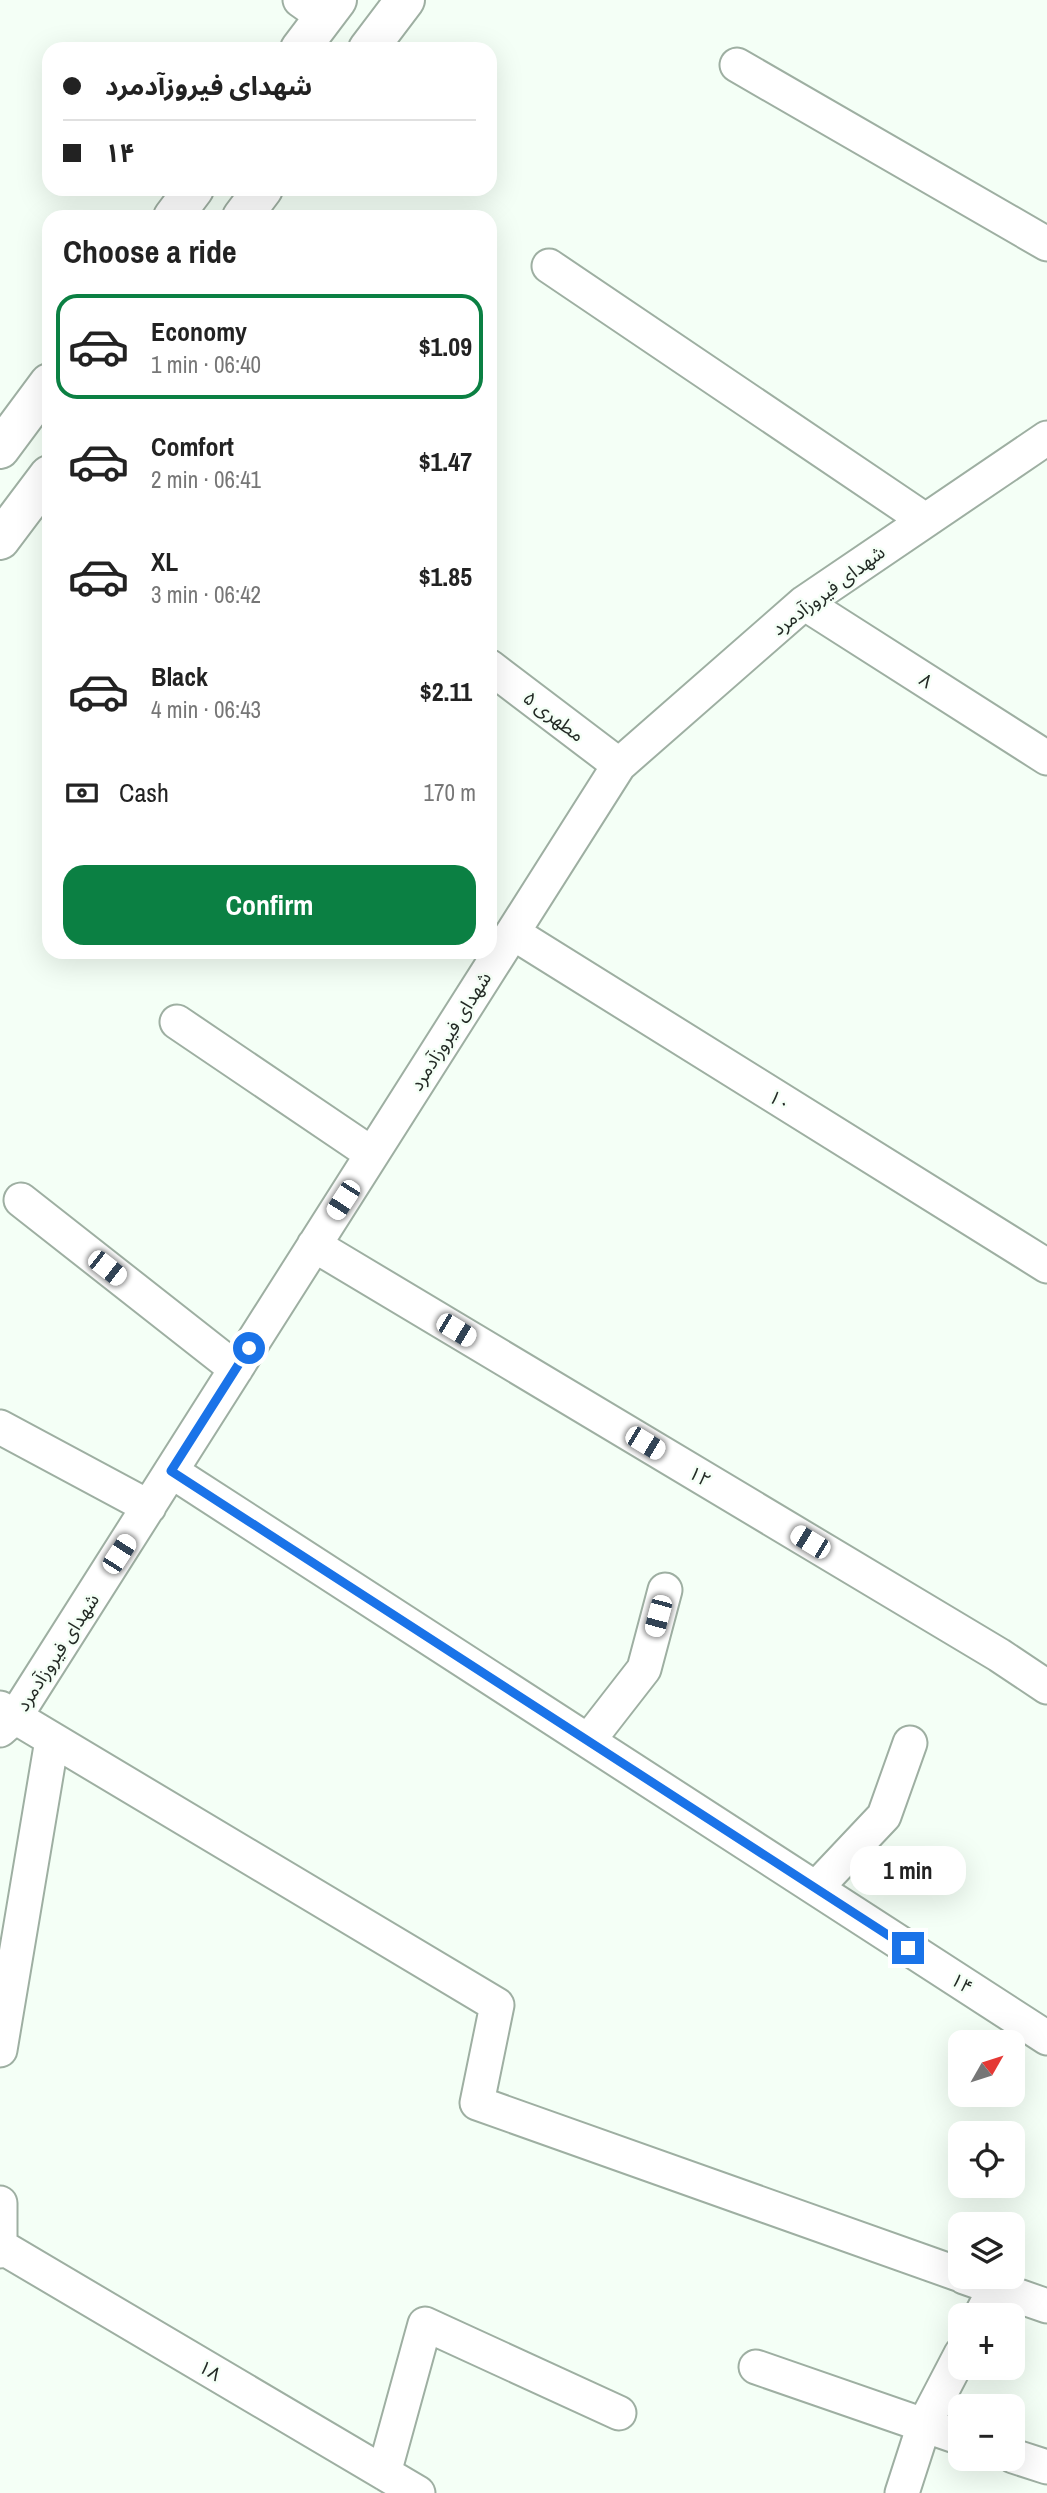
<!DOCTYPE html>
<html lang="en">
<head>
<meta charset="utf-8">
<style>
  body { margin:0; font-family:"Archivo Narrow","Noto Sans Arabic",sans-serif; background:#f2f2f2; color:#222; height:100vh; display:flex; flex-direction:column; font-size:26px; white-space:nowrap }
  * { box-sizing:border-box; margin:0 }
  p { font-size:23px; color:#767676 }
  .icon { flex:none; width:38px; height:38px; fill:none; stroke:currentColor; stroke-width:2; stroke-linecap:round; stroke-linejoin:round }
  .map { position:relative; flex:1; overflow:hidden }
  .side { position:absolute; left:42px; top:210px; width:455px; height:749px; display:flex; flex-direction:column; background:#fff; border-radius:21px; box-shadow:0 7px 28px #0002 }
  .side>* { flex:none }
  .hud { position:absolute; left:42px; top:42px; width:455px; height:154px; border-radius:21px; box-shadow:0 7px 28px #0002; display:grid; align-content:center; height:154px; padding:0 21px; background:#fff }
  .needle { width:46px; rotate:51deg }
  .tools { position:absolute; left:948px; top:2030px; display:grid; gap:14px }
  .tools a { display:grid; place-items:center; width:77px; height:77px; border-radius:14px; background:#fff; box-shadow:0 7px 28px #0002; font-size:35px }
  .end { position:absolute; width:32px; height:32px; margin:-16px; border:9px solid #1a73e8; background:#fff; box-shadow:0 0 0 4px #fff }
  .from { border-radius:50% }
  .bubble { position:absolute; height:49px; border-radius:21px; background:#fff; box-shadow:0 7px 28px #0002; font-size:23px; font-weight:800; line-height:49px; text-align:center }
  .car { position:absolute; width:21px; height:42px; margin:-21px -10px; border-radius:9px; box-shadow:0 0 5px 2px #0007; background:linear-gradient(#fff 24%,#345 0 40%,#fff 0 76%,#345 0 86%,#fff 0) }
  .hud b { display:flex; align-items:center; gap:24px; height:66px; font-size:26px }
  .hud b+b { border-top:2px solid #e0e0e0 }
  .hud i { width:18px; height:18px; background:#222 }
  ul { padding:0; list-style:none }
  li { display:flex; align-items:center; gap:21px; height:105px; margin:0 14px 10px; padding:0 7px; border:4px solid transparent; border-radius:21px }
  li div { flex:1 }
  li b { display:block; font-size:26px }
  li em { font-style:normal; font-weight:800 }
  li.current { border-color:#0b8043 }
  li>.icon { width:63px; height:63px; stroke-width:1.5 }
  h2 { padding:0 21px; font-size:32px; line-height:84px }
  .pay { display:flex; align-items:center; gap:18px; height:77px; padding:0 21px; font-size:26px }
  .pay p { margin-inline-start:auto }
  .primary-button { display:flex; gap:14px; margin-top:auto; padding:14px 21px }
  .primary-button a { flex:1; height:80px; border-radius:21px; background:#0b8043; color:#fff; font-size:28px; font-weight:800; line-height:80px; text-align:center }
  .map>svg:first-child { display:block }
</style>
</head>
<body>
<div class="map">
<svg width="1047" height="2493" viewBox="0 0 1047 2493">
  <rect width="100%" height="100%" fill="#f4fff6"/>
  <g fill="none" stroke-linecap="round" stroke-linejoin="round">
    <g stroke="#9eafa2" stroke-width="37">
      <path id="minor" d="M300 0 324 17
        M737 65 1047 244
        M549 266 925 520
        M804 603 1047 758
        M490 667 619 765
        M513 933 1047 1266
        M177 1022 372 1154
        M21 1200 236 1369
        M314 1245 999 1655 1047 1687
        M0 1427 149 1507
        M171 1471 1047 2038
        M0 1708 497 2005 477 2103 961 2275
        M0 1730 15 1717 619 765 804 603 1047 438
        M588 1741 644 1669 665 1590
        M816 1888 884 1816 910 1743
        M0 2050 52 1740
        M0 2203V2251
        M0 2246 418 2493
        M964 2277 1047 2306
        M981 2315 995 2288
        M756 2367 961 2438
        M1013 2456 1047 2467
        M384 2473 425 2324 619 2413
        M902 2493 924 2425 961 2354"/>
    </g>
    <g stroke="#9eafa2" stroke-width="42">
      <path id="secondary" d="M300 49 337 0
        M368 49 405 0
        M173 217 194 189
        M242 217 263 189
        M0 449 49 383
        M0 540 49 475"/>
    </g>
    <use href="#minor" stroke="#fff" stroke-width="33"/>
    <use href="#secondary" stroke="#fff" stroke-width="38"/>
  </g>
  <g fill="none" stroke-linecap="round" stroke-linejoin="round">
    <path stroke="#1a73e8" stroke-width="9" d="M249 1348 171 1471 908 1948"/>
  </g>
  <g text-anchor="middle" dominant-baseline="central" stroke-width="5" stroke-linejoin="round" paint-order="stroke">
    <g font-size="19" fill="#232a25" stroke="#f4fff6">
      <text transform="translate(828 590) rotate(-37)">شهدای فیروزآدمرد</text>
      <text transform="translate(926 680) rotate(33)">۸</text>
      <text transform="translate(554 716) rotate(37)">مطهری ۵</text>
      <text transform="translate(450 1031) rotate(-58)">شهدای فیروزآدمرد</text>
      <text transform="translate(780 1100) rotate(32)">۱۰</text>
      <text transform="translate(700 1476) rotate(31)">۱۲</text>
      <text transform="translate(57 1652) rotate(-57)">شهدای فیروزآدمرد</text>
      <text transform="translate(962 1983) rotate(33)">۱۴</text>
      <text transform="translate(210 2370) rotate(31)">۱۸</text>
    </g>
  </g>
</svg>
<div class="tools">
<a><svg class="needle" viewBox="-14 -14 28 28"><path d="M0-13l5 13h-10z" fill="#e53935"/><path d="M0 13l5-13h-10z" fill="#767676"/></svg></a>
<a><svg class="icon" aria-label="locate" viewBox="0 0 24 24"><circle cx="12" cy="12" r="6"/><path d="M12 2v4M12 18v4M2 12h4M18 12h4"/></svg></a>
<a><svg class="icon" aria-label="layers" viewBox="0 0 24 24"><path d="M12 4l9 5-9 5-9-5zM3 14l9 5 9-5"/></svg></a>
<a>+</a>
<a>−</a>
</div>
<i class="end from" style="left:249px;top:1348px"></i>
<i class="end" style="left:908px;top:1948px"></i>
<div class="bubble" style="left:850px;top:1846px;width:116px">1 min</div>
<i class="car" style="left:343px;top:1200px;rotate:213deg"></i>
<i class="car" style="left:107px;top:1268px;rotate:128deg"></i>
<i class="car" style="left:456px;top:1330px;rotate:121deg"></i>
<i class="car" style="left:645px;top:1443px;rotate:121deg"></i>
<i class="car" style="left:810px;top:1542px;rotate:301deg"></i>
<i class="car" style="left:119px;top:1554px;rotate:33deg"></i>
<i class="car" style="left:658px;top:1616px;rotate:195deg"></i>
<div class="hud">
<b><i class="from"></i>شهدای فیروزآدمرد</b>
<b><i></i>۱۴</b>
</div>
<section class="side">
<h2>Choose a ride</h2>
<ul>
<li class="current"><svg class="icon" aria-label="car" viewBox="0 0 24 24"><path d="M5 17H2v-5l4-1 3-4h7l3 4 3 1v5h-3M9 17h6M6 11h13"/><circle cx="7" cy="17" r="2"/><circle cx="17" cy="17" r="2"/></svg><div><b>Economy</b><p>1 min · 06:40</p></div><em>$1.09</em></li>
<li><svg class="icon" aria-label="car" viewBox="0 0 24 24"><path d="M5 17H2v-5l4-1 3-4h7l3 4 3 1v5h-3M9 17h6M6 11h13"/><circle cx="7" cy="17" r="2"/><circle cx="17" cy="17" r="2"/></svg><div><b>Comfort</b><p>2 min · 06:41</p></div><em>$1.47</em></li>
<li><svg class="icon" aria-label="car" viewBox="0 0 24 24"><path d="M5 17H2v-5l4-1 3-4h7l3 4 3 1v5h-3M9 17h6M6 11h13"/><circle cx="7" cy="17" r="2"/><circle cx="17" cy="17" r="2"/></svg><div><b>XL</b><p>3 min · 06:42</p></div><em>$1.85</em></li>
<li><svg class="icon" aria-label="car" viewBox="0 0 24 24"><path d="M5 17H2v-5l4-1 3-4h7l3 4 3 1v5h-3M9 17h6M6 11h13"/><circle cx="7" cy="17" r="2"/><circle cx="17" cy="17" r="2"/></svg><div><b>Black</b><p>4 min · 06:43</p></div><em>$2.11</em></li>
</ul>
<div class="pay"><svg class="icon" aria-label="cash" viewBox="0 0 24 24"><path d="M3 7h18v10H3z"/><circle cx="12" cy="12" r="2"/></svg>Cash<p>170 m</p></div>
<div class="primary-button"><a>Confirm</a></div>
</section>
</div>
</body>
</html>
